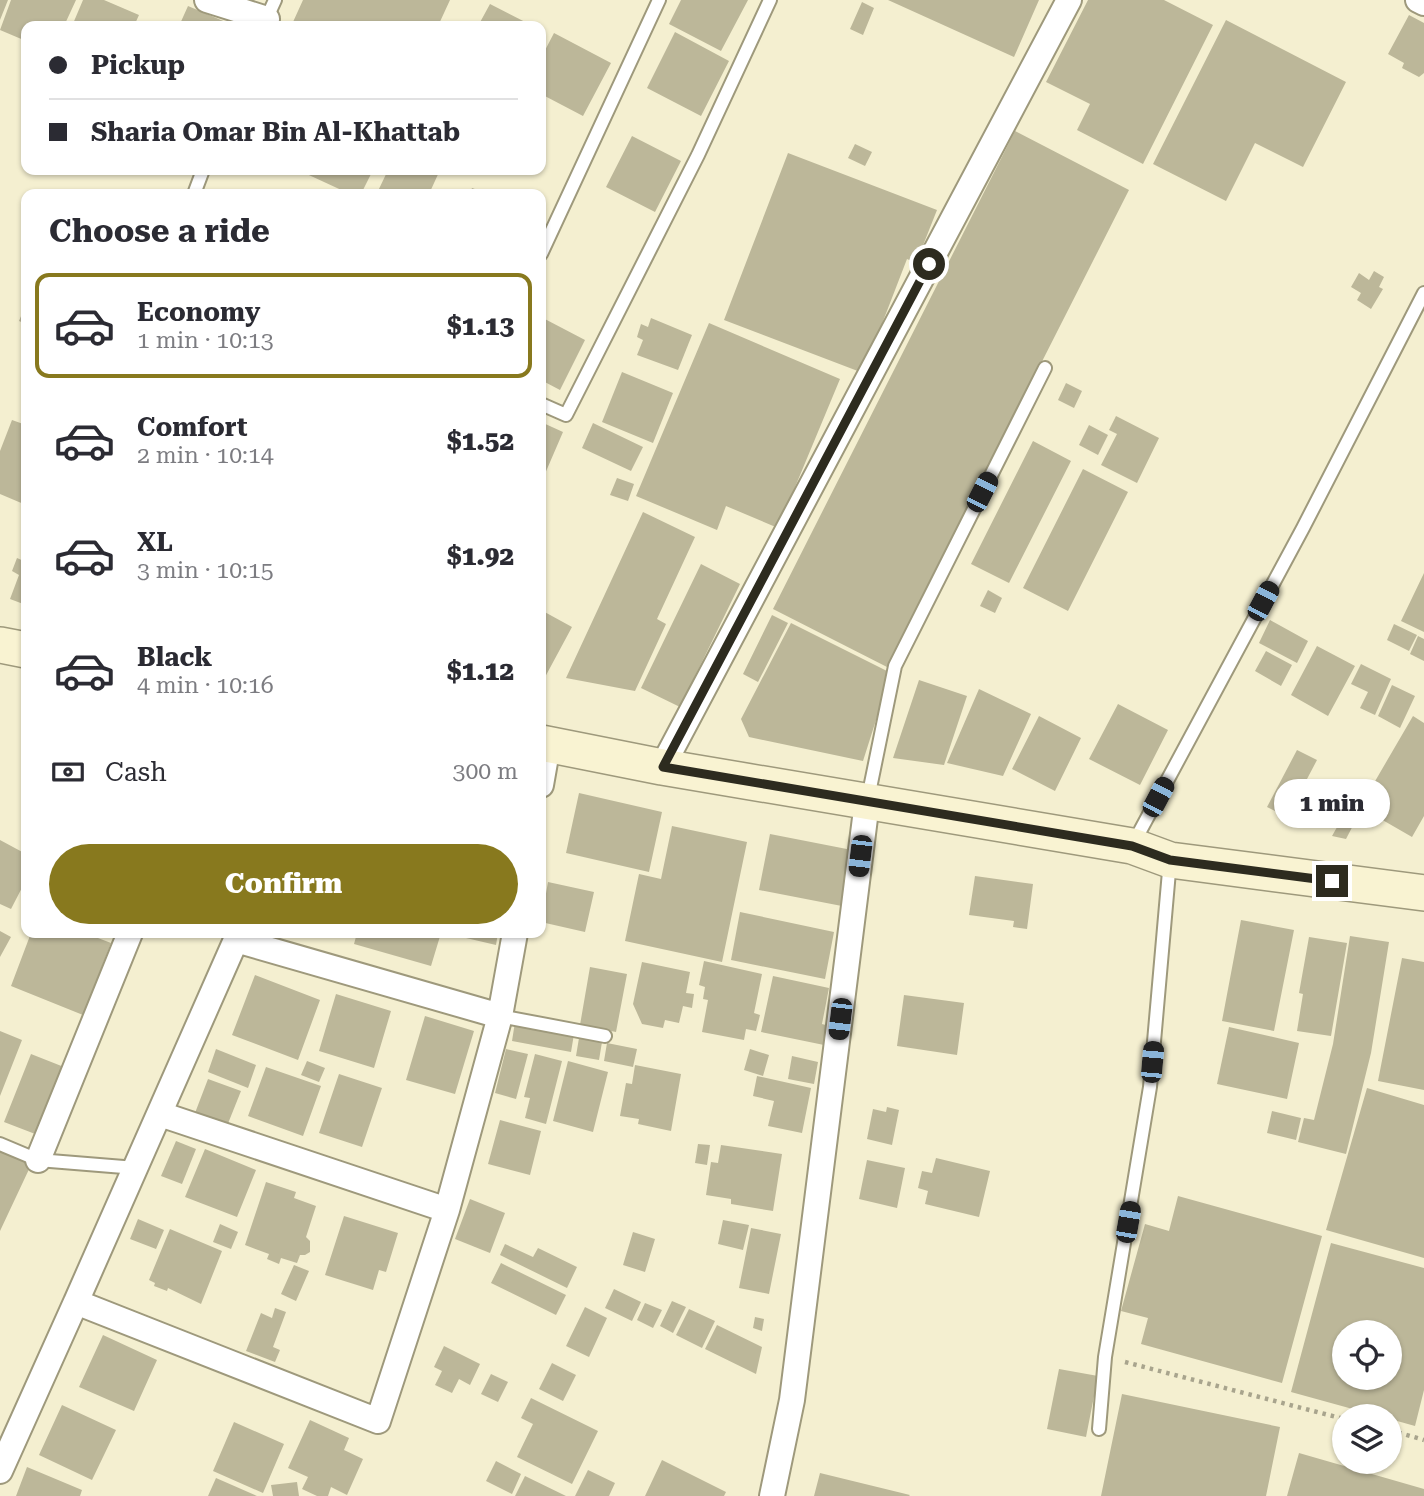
<!DOCTYPE html>
<html lang="en">
<head>
<meta charset="utf-8">
<style>
  body { margin:0; font-family:"Roboto Serif",serif; background:#f2f2f3; color:#2b2b33; height:100vh; display:flex; flex-direction:column; font-size:26px; white-space:nowrap }
  * { box-sizing:border-box; margin:0 }
  p { font-size:23px; color:#7c7c81 }
  .icon { flex:none; width:38px; height:38px; fill:none; stroke:currentColor; stroke-width:2; stroke-linecap:round; stroke-linejoin:round }
  .map { position:relative; flex:1; overflow:hidden }
  .details { position:absolute; left:21px; top:189px; width:525px; height:749px; display:flex; flex-direction:column; background:#fff; border-radius:14px; box-shadow:0 2px 5px #0004 }
  .details>* { flex:none }
  .hud { position:absolute; left:21px; top:21px; width:525px; height:154px; border-radius:14px; box-shadow:0 2px 5px #0004; display:grid; align-content:center; height:154px; padding:0 28px; background:#fff }
  .controls { position:absolute; left:1332px; top:1320px; display:grid; gap:14px }
  .controls a { display:grid; place-items:center; width:70px; height:70px; border-radius:50%; background:#fff; box-shadow:0 2px 5px #0004; font-size:35px }
  .end { position:absolute; width:32px; height:32px; margin:-16px; border:9px solid #2d2b1f; background:#fff; box-shadow:0 0 0 4px #fff }
  .from { border-radius:50% }
  .bubble { position:absolute; height:49px; border-radius:24px; background:#fff; box-shadow:0 2px 5px #0004; font-size:23px; font-weight:800; line-height:49px; text-align:center }
  .car { position:absolute; width:21px; height:42px; margin:-21px -10px; border-radius:9px; box-shadow:0 0 5px 2px #0007; background:linear-gradient(#222 24%,#8ab4d8 0 40%,#222 0 76%,#8ab4d8 0 86%,#222 0) }
  .hud b { display:flex; align-items:center; gap:24px; height:66px; font-size:26px }
  .hud b+b { border-top:2px solid #e1e1e2 }
  .hud i { width:18px; height:18px; background:#2b2b33 }
  ul { padding:0; list-style:none }
  li { display:flex; align-items:center; gap:21px; height:105px; margin:0 14px 10px; padding:0 14px; border:4px solid transparent; border-radius:14px }
  li div { flex:1 }
  li b { display:block; font-size:26px }
  li em { font-style:normal; font-weight:800 }
  li.active { border-color:#88791e }
  li>.icon { width:63px; height:63px; stroke-width:1.5 }
  h2 { padding:0 28px; font-size:32px; line-height:84px }
  .pay { display:flex; align-items:center; gap:18px; height:77px; padding:0 28px; font-size:26px }
  .pay p { margin-inline-start:auto }
  .button { display:flex; gap:14px; margin-top:auto; padding:14px 28px }
  .button a { flex:1; height:80px; border-radius:42px; background:#88791e; color:#fff; font-size:28px; font-weight:800; line-height:80px; text-align:center }
  .map>svg:first-child { display:block }
</style>
</head>
<body>
<div class="map">
<svg width="1424" height="1496" viewBox="0 0 1424 1496">
  <rect width="100%" height="100%" fill="#f4efd0"/>
  <path fill="#bcb799" fill-rule="evenodd" d="M0 0H8L0 20Z
    M11 0H76L64 26H26V41L0 30Z
    M83 0H104L139 15 134 26H72Z
    M303 0H450L438 26H301L293 22Z
    M681 0H748L721 51 669 24Z
    M888 0H1039L1014 57Z
    M1088 0H1164L1213 25 1143 164 1077 130 1090 104 1046 82Z
    M862 2 874 8 863 35 850 29Z
    M490 4 533 26H478Z
    M188 6 235 26H179Z
    M1409 15 1424 23V73L1419 77 1402 68 1404 63 1388 54Z
    M1226 20 1346 82 1303 167 1255 143 1226 201 1153 164Z
    M675 32 729 61 701 116 647 88Z
    M554 33 611 63 583 116 541 94V58Z
    M1015 131 1129 190 887 667 773 609Z
    M632 136 681 161 655 212 606 187Z
    M855 144 872 152 865 166 848 158Z
    M788 153 937 210 916 263 907 259 863 373 724 320Z
    M298 170H373L361 194H350Z
    M388 170H440L429 194H385L378 191Z
    M472 188 489 194H470Z
    M1374 271 1384 277 1379 287 1383 289 1371 309 1357 300 1361 293 1351 287 1359 273 1369 280Z
    M26 304V324L19 321Z
    M541 317 585 340 560 390 541 380Z
    M651 318 692 335 678 370 637 355 643 340 637 337 641 324 648 327Z
    M709 323 840 379 778 528 726 506 717 530 636 496Z
    M622 372 673 393 653 443 602 422Z
    M1066 383 1082 391 1074 408 1058 400Z
    M1116 416 1159 438 1137 483 1101 465 1117 434 1109 430Z
    M12 420 26 425V505L0 494V451Z
    M541 422 563 432 541 483Z
    M593 423 643 447 631 471 582 448Z
    M1089 425 1108 435 1098 455 1079 445Z
    M1033 441 1071 461 1009 583 971 564Z
    M1083 469 1128 492 1068 611 1023 588Z
    M617 478 634 484 628 501 610 495Z
    M643 512 695 537 657 619 666 624 635 691 566 678Z
    M17 558 26 562V605L10 599 19 575 12 571Z
    M701 564 740 584 680 707 641 688Z
    M1424 573V632L1401 621Z
    M988 590 1002 598 995 613 980 606Z
    M541 610 572 627 544 679H541Z
    M772 615 788 623 758 682 743 674Z
    M1270 620 1308 641 1297 663 1259 643Z
    M791 623 891 673 863 761 749 737 741 719Z
    M1394 624 1417 635 1409 651 1387 640Z
    M1418 636 1424 639V661L1410 654Z
    M1317 646 1355 666 1328 716 1291 695Z
    M1266 651 1292 665 1281 686 1255 671Z
    M1361 664 1391 679 1375 715 1360 708 1368 692 1351 684Z
    M919 680 967 696 944 765 893 758Z
    M1392 685 1415 696 1400 728 1378 716Z
    M979 689 1031 714 1003 776 947 763Z
    M1118 704 1168 730 1140 785 1089 759Z
    M1039 716 1081 738 1055 791 1012 769Z
    M1413 716 1424 723V816L1412 837 1360 807Z
    M1297 750 1317 760 1287 817 1267 807Z
    M579 793 662 812 649 872 566 853Z
    M1349 806 1360 812 1346 839 1332 836Z
    M672 826 747 842 722 962 625 941 639 874 661 879Z
    M770 834 857 851 847 907 759 890Z
    M0 840 26 854V880L11 909 0 904Z
    M975 876 1033 884 1027 929 1013 927 1014 921 969 915Z
    M548 882 594 892 585 932 541 922Z
    M740 912 834 932 825 979 731 960Z
    M1241 920 1294 930 1274 1031 1222 1021Z
    M0 931 11 937 0 957Z
    M31 933H85L111 943 83 1015 11 986Z
    M357 933H441L431 966 354 944Z
    M467 933H498L496 945 466 938Z
    M1350 936 1389 942 1371 1053 1346 1154 1298 1142 1304 1118 1314 1120 1333 1044Z
    M1309 937 1347 943 1331 1036 1297 1031 1303 994 1299 993Z
    M1402 958 1424 962V1090L1378 1081Z
    M704 961 762 974 754 1013 760 1015 756 1031 746 1029 744 1040 702 1032 708 1000 703 999 705 987 699 985Z
    M642 962 690 972 686 993 694 994 692 1008 683 1006 679 1023 665 1020 663 1028 642 1024 633 1004Z
    M590 967 627 974 616 1032 580 1025Z
    M255 975 320 1000 298 1060 232 1035Z
    M773 976 829 988 822 1024 829 1026 824 1045 761 1032Z
    M336 994 391 1011 374 1068 319 1051Z
    M904 995 964 1003 957 1055 897 1046Z
    M425 1016 474 1031 455 1094 406 1080Z
    M515 1022 574 1034 571 1052 512 1041Z
    M1229 1027 1299 1043 1287 1099 1217 1084Z
    M0 1031 22 1040 0 1096Z
    M579 1038 602 1042 599 1060 576 1056Z
    M607 1043 637 1049 633 1067 604 1061Z
    M216 1049 256 1065 248 1088 208 1072Z
    M506 1049 528 1054 516 1099 495 1093Z
    M750 1049 769 1055 763 1076 744 1070Z
    M31 1054 69 1069 43 1137 4 1122Z
    M535 1054 562 1061 546 1124 525 1118 530 1098 524 1097Z
    M792 1056 818 1062 814 1084 788 1079Z
    M307 1061 325 1068 319 1082 301 1075Z
    M568 1061 608 1072 593 1132 553 1121Z
    M635 1065 681 1074 671 1131 638 1124 639 1119 620 1116 626 1083 632 1084Z
    M266 1067 321 1086 303 1136 248 1116Z
    M339 1074 382 1088 362 1147 319 1133Z
    M757 1076 811 1088 802 1133 768 1126 774 1101 753 1096Z
    M208 1079 241 1091 227 1126 195 1113Z
    M1367 1088 1424 1105V1258L1326 1230Z
    M887 1107 899 1110 892 1145 867 1139 873 1109 886 1112Z
    M1272 1111 1301 1118 1296 1140 1267 1133Z
    M500 1120 541 1131 530 1175 488 1164Z
    M176 1141 196 1149 182 1184 161 1176Z
    M698 1144 710 1145 707 1165 695 1163Z
    M721 1145 782 1154 773 1211 731 1204V1199L706 1195 711 1162 718 1163Z
    M205 1149 256 1170 237 1217 185 1197Z
    M0 1150 31 1165 0 1231Z
    M936 1158 990 1171 979 1217 925 1204 928 1191 918 1188 922 1171 932 1173Z
    M867 1160 905 1168 897 1208 859 1199Z
    M266 1182 296 1192 294 1198 316 1206 306 1237 310 1241V1252L305 1255H300L297 1263 281 1258 279 1264 267 1259 269 1254 245 1245Z
    M1178 1196 1322 1236 1282 1383 1141 1344 1148 1318 1121 1311 1145 1224 1169 1231Z
    M470 1199 505 1213 490 1253 455 1239Z
    M344 1216 398 1233 386 1272 379 1270 373 1290 325 1275Z
    M138 1219 164 1230 156 1249 130 1239Z
    M723 1220 749 1225 743 1250 718 1244Z
    M220 1224 238 1232 231 1249 213 1242Z
    M751 1228 781 1234 769 1294 739 1288Z
    M170 1229 222 1251 201 1304 168 1288 167 1291 154 1286 155 1283 149 1280Z
    M633 1232 655 1239 645 1272 623 1265Z
    M1331 1243 1424 1268V1390L1415 1426 1390 1419V1416H1378L1291 1392ZM1344 1332H1390V1377H1344Z
    M505 1244 533 1257 538 1248 577 1267 567 1288 500 1255Z
    M501 1263 566 1295 556 1315 491 1283Z
    M294 1265 309 1271 296 1301 281 1294Z
    M614 1289 641 1302 632 1321 605 1308Z
    M672 1301 686 1307 673 1333 660 1326Z
    M645 1303 662 1310 653 1328 637 1320Z
    M585 1307 607 1318 589 1357 566 1346Z
    M275 1308 286 1312 273 1347 280 1350 275 1362 246 1351 261 1313 272 1318Z
    M689 1309 715 1321 702 1348 676 1335Z
    M755 1317 764 1319 762 1331 753 1328Z
    M717 1325 762 1347 756 1374 705 1349Z
    M103 1335 157 1360 134 1411 79 1387Z
    M444 1346 480 1364 470 1385 459 1379 452 1393 435 1385 442 1371 434 1367Z
    M552 1363 576 1375 563 1401 539 1389Z
    M1059 1369 1098 1376 1086 1437 1047 1429Z
    M491 1374 508 1382 498 1402 481 1394Z
    M1122 1394 1280 1427 1266 1496H1101Z
    M531 1398 598 1431 572 1484 517 1457 533 1424 521 1418Z
    M62 1405 116 1430 92 1480 39 1455Z
    M310 1420 349 1438 344 1450 363 1459 347 1495 331 1487 328 1496H317L302 1489 308 1477 288 1468Z
    M234 1422 284 1444 263 1493 213 1471Z
    M1299 1453 1424 1489V1496H1287Z
    M662 1460 726 1492 724 1496H645Z
    M496 1461 521 1474 512 1494 486 1481Z
    M27 1467 82 1490 80 1496H16Z
    M588 1470 615 1483 609 1496H575Z
    M820 1473 910 1495 909 1496H814Z
    M525 1476 566 1496H515Z
    M216 1478 257 1496H208Z
    M297 1482 299 1496H273L271 1485Z"/>
  <g fill="none" stroke-linecap="round" stroke-linejoin="round">
    <g stroke="#9e997c" stroke-width="16">
      <path id="lane" d="M265 22 275 0
        M194 194 203 170
        M541 254 659 0
        M541 404 566 415 698 155 770 0
        M868 798 895 666 1045 368
        M1132 846 1303 528 1424 293
        M500 1016 605 1036
        M0 1144 38 1160 136 1168
        M1099 1429 1105 1357 1150 1087 1170 860"/>
    </g>
    <g stroke="#9e997c" stroke-width="28">
      <path id="street" d="M207 0 267 19
        M1418 0 1424 3
        M662 767 1069 0
        M541 785 548 745
        M236 940 500 1016
        M160 1114 447 1210
        M38 1160 130 933
        M76 1302 239 933
        M0 1471 76 1302 378 1421 447 1210 500 1016 515 933
        M772 1496 792 1400 867 802"/>
    </g>
    <g stroke="#9e997c" stroke-width="38">
      <path id="secondary" d="M0 645 26 650
        M541 743 662 767 1132 846 1170 860 1424 893"/>
    </g>
    <path stroke="#a8a48d" stroke-width="4.5" stroke-dasharray="3.5 5" stroke-linecap="butt" d="M1125 1362 1344 1419
      M1390 1430 1424 1440"/>
    <use href="#lane" stroke="#fff" stroke-width="12"/>
    <use href="#street" stroke="#fff" stroke-width="24"/>
    <use href="#secondary" stroke="#f9f3d2" stroke-width="35"/>
  </g>
  <g fill="none" stroke-linecap="round" stroke-linejoin="round">
    <path stroke="#2d2b1f" stroke-width="9" d="M929 264 663 767 1132 846 1170 860 1332 881"/>
  </g>
</svg>
<div class="controls">
<a><svg class="icon" aria-label="locate" viewBox="0 0 24 24"><circle cx="12" cy="12" r="6"/><path d="M12 2v4M12 18v4M2 12h4M18 12h4"/></svg></a>
<a><svg class="icon" aria-label="layers" viewBox="0 0 24 24"><path d="M12 4l9 5-9 5-9-5zM3 14l9 5 9-5"/></svg></a>
</div>
<i class="end from" style="left:929px;top:264px"></i>
<i class="end" style="left:1332px;top:881px"></i>
<div class="bubble" style="left:1274px;top:779px;width:116px">1 min</div>
<i class="car" style="left:982px;top:492px;rotate:27deg"></i>
<i class="car" style="left:1263px;top:601px;rotate:28deg"></i>
<i class="car" style="left:1158px;top:797px;rotate:28deg"></i>
<i class="car" style="left:860px;top:856px;rotate:187deg"></i>
<i class="car" style="left:840px;top:1019px;rotate:187deg"></i>
<i class="car" style="left:1152px;top:1062px;rotate:5deg"></i>
<i class="car" style="left:1128px;top:1222px;rotate:10deg"></i>
<div class="hud">
<b><i class="from"></i>Pickup</b>
<b><i></i>Sharia Omar Bin Al-Khattab</b>
</div>
<section class="details">
<h2>Choose a ride</h2>
<ul>
<li class="active"><svg class="icon" aria-label="car" viewBox="0 0 24 24"><path d="M5 17H2v-5l4-1 3-4h7l3 4 3 1v5h-3M9 17h6M6 11h13"/><circle cx="7" cy="17" r="2"/><circle cx="17" cy="17" r="2"/></svg><div><b>Economy</b><p>1 min · 10:13</p></div><em>$1.13</em></li>
<li><svg class="icon" aria-label="car" viewBox="0 0 24 24"><path d="M5 17H2v-5l4-1 3-4h7l3 4 3 1v5h-3M9 17h6M6 11h13"/><circle cx="7" cy="17" r="2"/><circle cx="17" cy="17" r="2"/></svg><div><b>Comfort</b><p>2 min · 10:14</p></div><em>$1.52</em></li>
<li><svg class="icon" aria-label="car" viewBox="0 0 24 24"><path d="M5 17H2v-5l4-1 3-4h7l3 4 3 1v5h-3M9 17h6M6 11h13"/><circle cx="7" cy="17" r="2"/><circle cx="17" cy="17" r="2"/></svg><div><b>XL</b><p>3 min · 10:15</p></div><em>$1.92</em></li>
<li><svg class="icon" aria-label="car" viewBox="0 0 24 24"><path d="M5 17H2v-5l4-1 3-4h7l3 4 3 1v5h-3M9 17h6M6 11h13"/><circle cx="7" cy="17" r="2"/><circle cx="17" cy="17" r="2"/></svg><div><b>Black</b><p>4 min · 10:16</p></div><em>$1.12</em></li>
</ul>
<div class="pay"><svg class="icon" aria-label="cash" viewBox="0 0 24 24"><path d="M3 7h18v10H3z"/><circle cx="12" cy="12" r="2"/></svg>Cash<p>300 m</p></div>
<div class="button"><a>Confirm</a></div>
</section>
</div>
</body>
</html>
